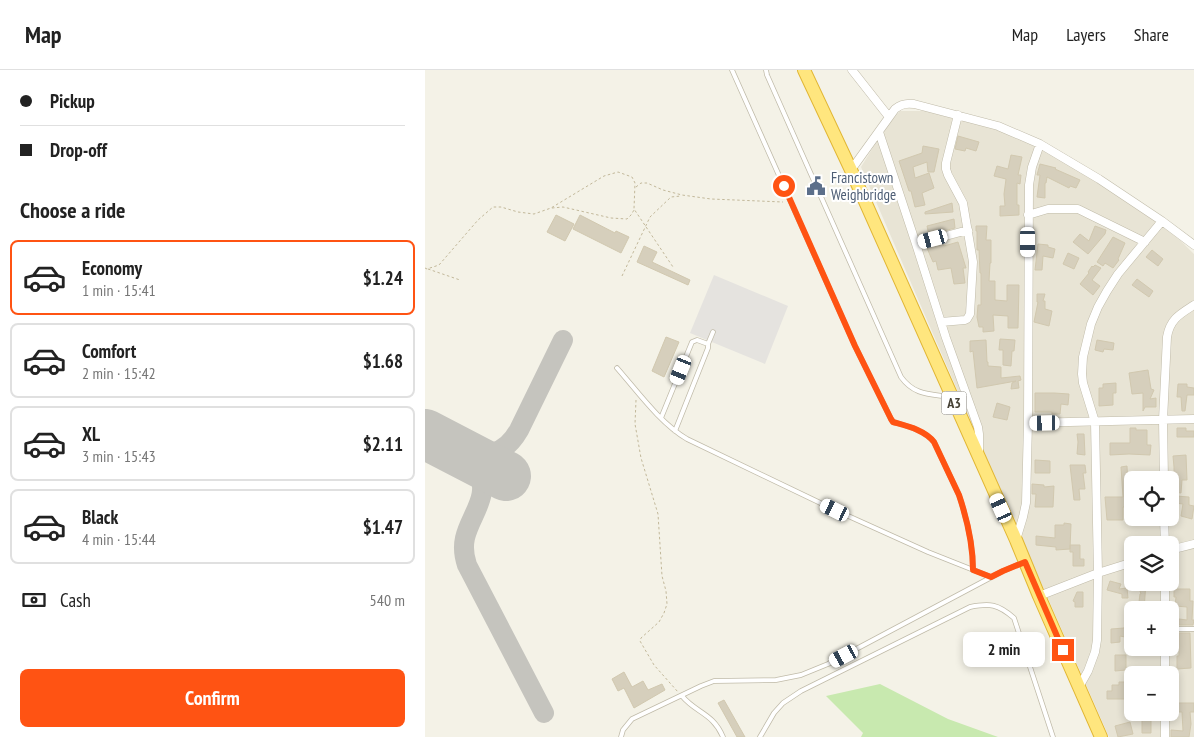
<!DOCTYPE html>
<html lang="en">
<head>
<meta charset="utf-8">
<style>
  body { margin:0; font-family:"PT Sans Narrow",sans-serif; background:#f2f2f2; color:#222; height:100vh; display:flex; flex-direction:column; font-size:19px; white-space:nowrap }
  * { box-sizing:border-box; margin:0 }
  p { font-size:16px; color:#767676 }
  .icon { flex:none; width:28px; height:28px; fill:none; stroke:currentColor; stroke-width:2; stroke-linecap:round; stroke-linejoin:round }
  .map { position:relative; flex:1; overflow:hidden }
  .details { display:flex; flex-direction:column; background:#fff; width:425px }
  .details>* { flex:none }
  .banner { display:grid; align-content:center; height:110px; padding:0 20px; background:#fff }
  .buttons { position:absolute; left:699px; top:401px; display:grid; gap:10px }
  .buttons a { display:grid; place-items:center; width:55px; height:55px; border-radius:8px; background:#fff; box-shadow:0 2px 8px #0003; font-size:25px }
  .end { position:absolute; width:22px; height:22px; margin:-11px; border:6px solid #ff5313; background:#fff; box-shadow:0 0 0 2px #fff }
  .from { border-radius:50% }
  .bubble { position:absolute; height:35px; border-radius:8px; background:#fff; box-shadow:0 2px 8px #0003; font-size:16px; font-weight:800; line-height:35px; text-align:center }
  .car { position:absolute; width:15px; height:30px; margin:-15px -8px; border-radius:6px; box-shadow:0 0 4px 1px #0007; background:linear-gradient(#fff 24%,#345 0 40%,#fff 0 76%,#345 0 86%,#fff 0) }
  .banner b { display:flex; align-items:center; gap:18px; height:48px; font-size:19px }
  .banner b+b { border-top:1px solid #e0e0e0 }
  .banner i { width:12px; height:12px; background:#222 }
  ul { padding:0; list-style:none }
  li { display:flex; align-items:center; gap:15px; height:75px; margin:0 10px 8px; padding:0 10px; border:2px solid #e0e0e0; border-radius:8px }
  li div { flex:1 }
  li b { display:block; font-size:19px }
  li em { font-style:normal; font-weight:800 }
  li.current { border-color:#ff5313 }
  li>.icon { width:45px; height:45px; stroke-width:1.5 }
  h2 { padding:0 20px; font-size:22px; line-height:60px }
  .pay { display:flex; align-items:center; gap:12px; height:55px; padding:0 20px; font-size:19px }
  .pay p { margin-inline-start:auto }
  .primary-button { display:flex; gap:10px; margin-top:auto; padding:10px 20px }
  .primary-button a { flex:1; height:58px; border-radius:8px; background:#ff5313; color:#fff; font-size:20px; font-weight:800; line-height:58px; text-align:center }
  header { display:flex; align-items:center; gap:30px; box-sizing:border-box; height:70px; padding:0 25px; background:#fff; border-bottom:1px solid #e0e0e0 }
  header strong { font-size:24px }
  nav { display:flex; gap:28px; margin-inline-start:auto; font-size:18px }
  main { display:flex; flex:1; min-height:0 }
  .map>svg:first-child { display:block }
</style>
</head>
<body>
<header>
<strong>Map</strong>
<nav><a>Map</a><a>Layers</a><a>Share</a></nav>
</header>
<main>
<section class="details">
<div class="banner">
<b><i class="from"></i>Pickup</b>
<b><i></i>Drop-off</b>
</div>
<h2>Choose a ride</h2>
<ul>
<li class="current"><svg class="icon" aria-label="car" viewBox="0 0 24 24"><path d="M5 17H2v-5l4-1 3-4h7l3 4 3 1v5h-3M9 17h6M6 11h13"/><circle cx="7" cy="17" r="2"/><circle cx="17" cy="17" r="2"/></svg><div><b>Economy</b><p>1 min · 15:41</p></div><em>$1.24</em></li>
<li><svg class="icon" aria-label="car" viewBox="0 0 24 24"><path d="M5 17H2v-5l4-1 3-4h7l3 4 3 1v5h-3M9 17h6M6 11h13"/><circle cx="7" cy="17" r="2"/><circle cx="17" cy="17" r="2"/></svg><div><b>Comfort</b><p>2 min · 15:42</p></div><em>$1.68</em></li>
<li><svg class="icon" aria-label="car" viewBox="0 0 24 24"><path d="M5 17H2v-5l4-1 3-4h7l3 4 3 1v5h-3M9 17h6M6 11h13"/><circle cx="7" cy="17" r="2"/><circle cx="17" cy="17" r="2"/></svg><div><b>XL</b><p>3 min · 15:43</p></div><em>$2.11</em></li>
<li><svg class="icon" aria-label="car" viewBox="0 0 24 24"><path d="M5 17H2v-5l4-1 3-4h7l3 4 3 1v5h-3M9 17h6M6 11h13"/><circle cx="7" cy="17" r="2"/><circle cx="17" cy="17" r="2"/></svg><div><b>Black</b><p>4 min · 15:44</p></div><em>$1.47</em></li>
</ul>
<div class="pay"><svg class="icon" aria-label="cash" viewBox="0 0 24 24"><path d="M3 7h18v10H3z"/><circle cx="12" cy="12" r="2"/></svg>Cash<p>540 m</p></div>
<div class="primary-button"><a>Confirm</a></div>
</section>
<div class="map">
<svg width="769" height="667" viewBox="0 0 769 667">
  <rect width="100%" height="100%" fill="#f4f2e7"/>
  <path fill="#e8e4d5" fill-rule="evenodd" d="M475 41H501L540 49 598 69 632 85 728 149 756 171 769 184V667H684L581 433 436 97 460 58ZM708 410H745V448H708ZM708 475H745V512H708ZM708 540H745V578H708ZM708 605H745V642H708Z"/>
  <path fill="#c8e9af" d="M455 614 523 649 573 667H436L438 663 401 626Z"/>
  <path fill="#e5e3df" d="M289 205 363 236 340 294 265 263Z"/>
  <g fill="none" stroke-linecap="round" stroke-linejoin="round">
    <path stroke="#c5c4be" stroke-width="20" d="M33 381C39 387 47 393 52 400 67 425 45 445 40 468 38 477 39 486 42 495L119 643
      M33 381C61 385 78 388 94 360L138 270"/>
    <path stroke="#c5c4be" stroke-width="50" d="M0 364 81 406"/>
  </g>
  <path fill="#d6cfbc" stroke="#d1c8af" d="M533 66 554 72 551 81 541 78 540 81 530 79Z
    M498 76 514 79 509 102H503L502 92 488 97 490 108 504 103 509 118 497 123 500 135 490 137 486 121H484L474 91 497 83Z
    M586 85 597 87 593 105H596L595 114 592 113V135H594V145L575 146V136H580L579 124 581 109 569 106 572 96 583 99Z
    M615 94 631 98 630 99 655 110 651 118 645 116 644 118 622 107 621 113H620V128L612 127 615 105H612Z
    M527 133 528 142 500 144V142Z
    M131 145 149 154 140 171 122 162Z
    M155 145 190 163 191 161 204 167 196 183 148 159Z
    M529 149 530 158 504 165 502 156Z
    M551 156H562L561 170H566V193H565L564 211H570V230L582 231V215H594L593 258H583V246L568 245 569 261 558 262V257H554L552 247 553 235H556V203H555L554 180H552V161H551Z
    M670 156 681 160 680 164 663 184 648 172 655 164 664 171Z
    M688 167 700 173 693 189 694 190 688 198 680 193 678 196 672 192Z
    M533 172 541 198H538L540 213 529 214 526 198 513 200 511 191 508 192 502 178 517 173 519 176Z
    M613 174 623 175V177L630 179 628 188 618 186 617 200H610Z
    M219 176 232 182 227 192 265 210 263 215 212 192Z
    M727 180 738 189 733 196 721 187Z
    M643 183 654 188 649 199 638 194Z
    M670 195 676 198 667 210 675 216 668 225 655 214 664 203 663 202 667 196 668 197Z
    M712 209 728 221 724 227 707 215Z
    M612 224H620L618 231H620V239L627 241 624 256 609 252 613 232H612Z
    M241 267 254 272 239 307 227 301Z
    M575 269 590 270 589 281H587L586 296 578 295V280H574Z
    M561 270 562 292H563V296L576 297V308L595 306 596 310 593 311 594 318 586 319 587 313 591 311 552 318 548 281 545 282V271Z
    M672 270 689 273 688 280 679 279 678 282 670 280Z
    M723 300 726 319 729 320 725 329 731 328V337H720L718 341V323L707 324 704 303Z
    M691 313V323H688V335L674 336V318H678V314Z
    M753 314H762V317L769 318V325H762L760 341H757L756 327H752Z
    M610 323H629L644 324 643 335 636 334 635 344H627V342H610Z
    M572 333 585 337 582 350 568 347Z
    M705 358H711V360H722V375H726L725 385 704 384 685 385V373H705Z
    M752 358H761V361H769V367H752Z
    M652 364H659L660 385 652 384 653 372Z
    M761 385 762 410H757L756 423 749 422V397L748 386Z
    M610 390 625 391V403H610Z
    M645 395H660L661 403H658L660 419H654L655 430H649Z
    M702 396 704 437H698V450H682L680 427H698L696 397Z
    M607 414 619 415V417L629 416 628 437H610L611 424H607Z
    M751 426 764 427V435L769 436 767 449 756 446 758 434 750 433Z
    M639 453 646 454 645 479 631 480V477L611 475V466L630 468V455H639Z
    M645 475H655V489H659V496H648V482H645Z
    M685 511 696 514 694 519 702 518 703 528H697V524L682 520Z
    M712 512H721L719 540H713L715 524H716Z
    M749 519H765V531H768L767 550H769L768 555H754V549L762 550V537L750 536 751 527H749Z
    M652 522H658V537H650V532L648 531Z
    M700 556 707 558 705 568 695 566V572L686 573V559L699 558Z
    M754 563H765L766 598 752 599V586H754Z
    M690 585H701V600L690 601Z
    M199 602 207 617 218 611 223 620 237 614 240 620 209 638 199 618 193 621 187 609Z
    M694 612H706V629H682V621H687V615H694Z
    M299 630 320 667H312L293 633Z
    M752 633H769V642H765L766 654 764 667H746V660L758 661 757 642H752Z
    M717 649H726V663H717Z
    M705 652 708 664 693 667 690 656Z"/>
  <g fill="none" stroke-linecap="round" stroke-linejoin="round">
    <g stroke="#c0bba9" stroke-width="5.5">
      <path id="service" d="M307 0 430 276 466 349 468 352C482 356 500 360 509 372L534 425C542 449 548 475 548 500
        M341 0 342 5 476 307C489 325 504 324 524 327
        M283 274 288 262
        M192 298C213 322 235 353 262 369L410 440 503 482 566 507
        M236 348 267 272 272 270 283 274V278L250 361
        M745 559H769
        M257 626C271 643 288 643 298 667
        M196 667 198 660 207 649 276 616 289 611 351 610 376 605 403 594 578 501 597 493
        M335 667 349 643 358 633 376 621 545 537C565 533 573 534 589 548L628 667"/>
    </g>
    <g stroke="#c0bba9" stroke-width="9">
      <path id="minor" d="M427 0 464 47
        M454 62 491 174 521 268 553 357 554 364V381
        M426 100 470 39C476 34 481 33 489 34L573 56 615 74 674 109 737 151 769 175
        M603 145 623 139H653L720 172
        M491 174 543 160
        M516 252 540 250 542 249 545 244 548 192 538 133 523 105 521 99V93L533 45
        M603 353 769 349
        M739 410 738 350 742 267C745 249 755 244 769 235
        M739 448 740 475
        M591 470 598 447 601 433 603 353 604 115 607 97 615 74
        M745 480 769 474
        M740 512V540
        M614 526 673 503 708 492
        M740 578V605
        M654 617 663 601 670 582 672 570 673 503 670 352 658 313 657 304 658 287 666 254 673 237 682 221 693 204 737 151
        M740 642V667"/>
    </g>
    <g stroke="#e1b634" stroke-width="14">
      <path id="trunk" d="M379 0 426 100 591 470 614 526 676 667"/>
    </g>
    <path stroke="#c2b89a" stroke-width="1" stroke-dasharray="2.5 2.5" stroke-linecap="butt" d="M211 117 216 113H222L238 120 257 125 286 129 358 132
      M127 138 138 137 186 148 202 149 206 145 209 140
      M0 198 2 199 14 195 53 150 68 137H76L93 142 109 144 126 138 179 106 193 102 207 107 210 113 209 139 248 197
      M3 199 35 210
      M197 206 225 147 246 127 256 126
      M211 330 210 354 216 388 233 444 237 506 241 521 242 534 239 543 234 552 216 568 215 571 229 595 253 622"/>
    <use href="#service" stroke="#fff" stroke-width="4"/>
    <use href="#minor" stroke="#fff" stroke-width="8"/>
    <use href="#trunk" stroke="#ffe67e" stroke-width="12"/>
  </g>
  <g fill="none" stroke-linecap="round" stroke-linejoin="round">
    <path stroke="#ff5313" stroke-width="6" d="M359 116 430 276 466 349 468 352C482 356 500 360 509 372L534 425C542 449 548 475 548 500L566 507 578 501 600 492 638 580"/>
  </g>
  <defs>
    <g id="civic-bare" transform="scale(1.5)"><path d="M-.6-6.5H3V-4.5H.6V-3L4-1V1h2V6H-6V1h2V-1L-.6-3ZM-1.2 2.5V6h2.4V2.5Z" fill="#5c6f8a" stroke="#fff" stroke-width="2.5" paint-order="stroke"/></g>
  </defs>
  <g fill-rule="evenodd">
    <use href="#civic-bare" x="391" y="116"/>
  </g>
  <g text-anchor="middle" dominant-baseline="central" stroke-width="4" stroke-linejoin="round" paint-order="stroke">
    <rect fill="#fff" stroke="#7e7b72" stroke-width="1" x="516.5" y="321.5" width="25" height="23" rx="4"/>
    <g font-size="14" font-weight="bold" fill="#474236">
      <text x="529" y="333">A3</text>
    </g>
    <g font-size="15" fill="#4e5e75" stroke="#fff" text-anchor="start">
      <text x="406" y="107">Francistown<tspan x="406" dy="17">Weighbridge</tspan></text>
    </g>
  </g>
</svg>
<div class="buttons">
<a><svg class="icon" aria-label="locate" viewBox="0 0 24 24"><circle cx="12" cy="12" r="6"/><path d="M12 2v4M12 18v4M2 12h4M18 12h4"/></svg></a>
<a><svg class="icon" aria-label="layers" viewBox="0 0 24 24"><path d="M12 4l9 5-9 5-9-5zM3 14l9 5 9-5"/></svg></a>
<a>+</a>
<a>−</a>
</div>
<i class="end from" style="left:359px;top:116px"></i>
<i class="end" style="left:638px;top:580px"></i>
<div class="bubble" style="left:538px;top:562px;width:82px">2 min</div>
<i class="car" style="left:508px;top:169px;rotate:255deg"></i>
<i class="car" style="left:603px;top:172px;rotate:180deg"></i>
<i class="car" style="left:256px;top:300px;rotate:202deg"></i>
<i class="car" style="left:620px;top:353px;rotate:269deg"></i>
<i class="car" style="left:576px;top:438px;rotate:336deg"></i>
<i class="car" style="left:410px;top:440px;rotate:296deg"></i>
<i class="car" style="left:419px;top:586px;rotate:242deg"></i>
</div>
</main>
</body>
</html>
